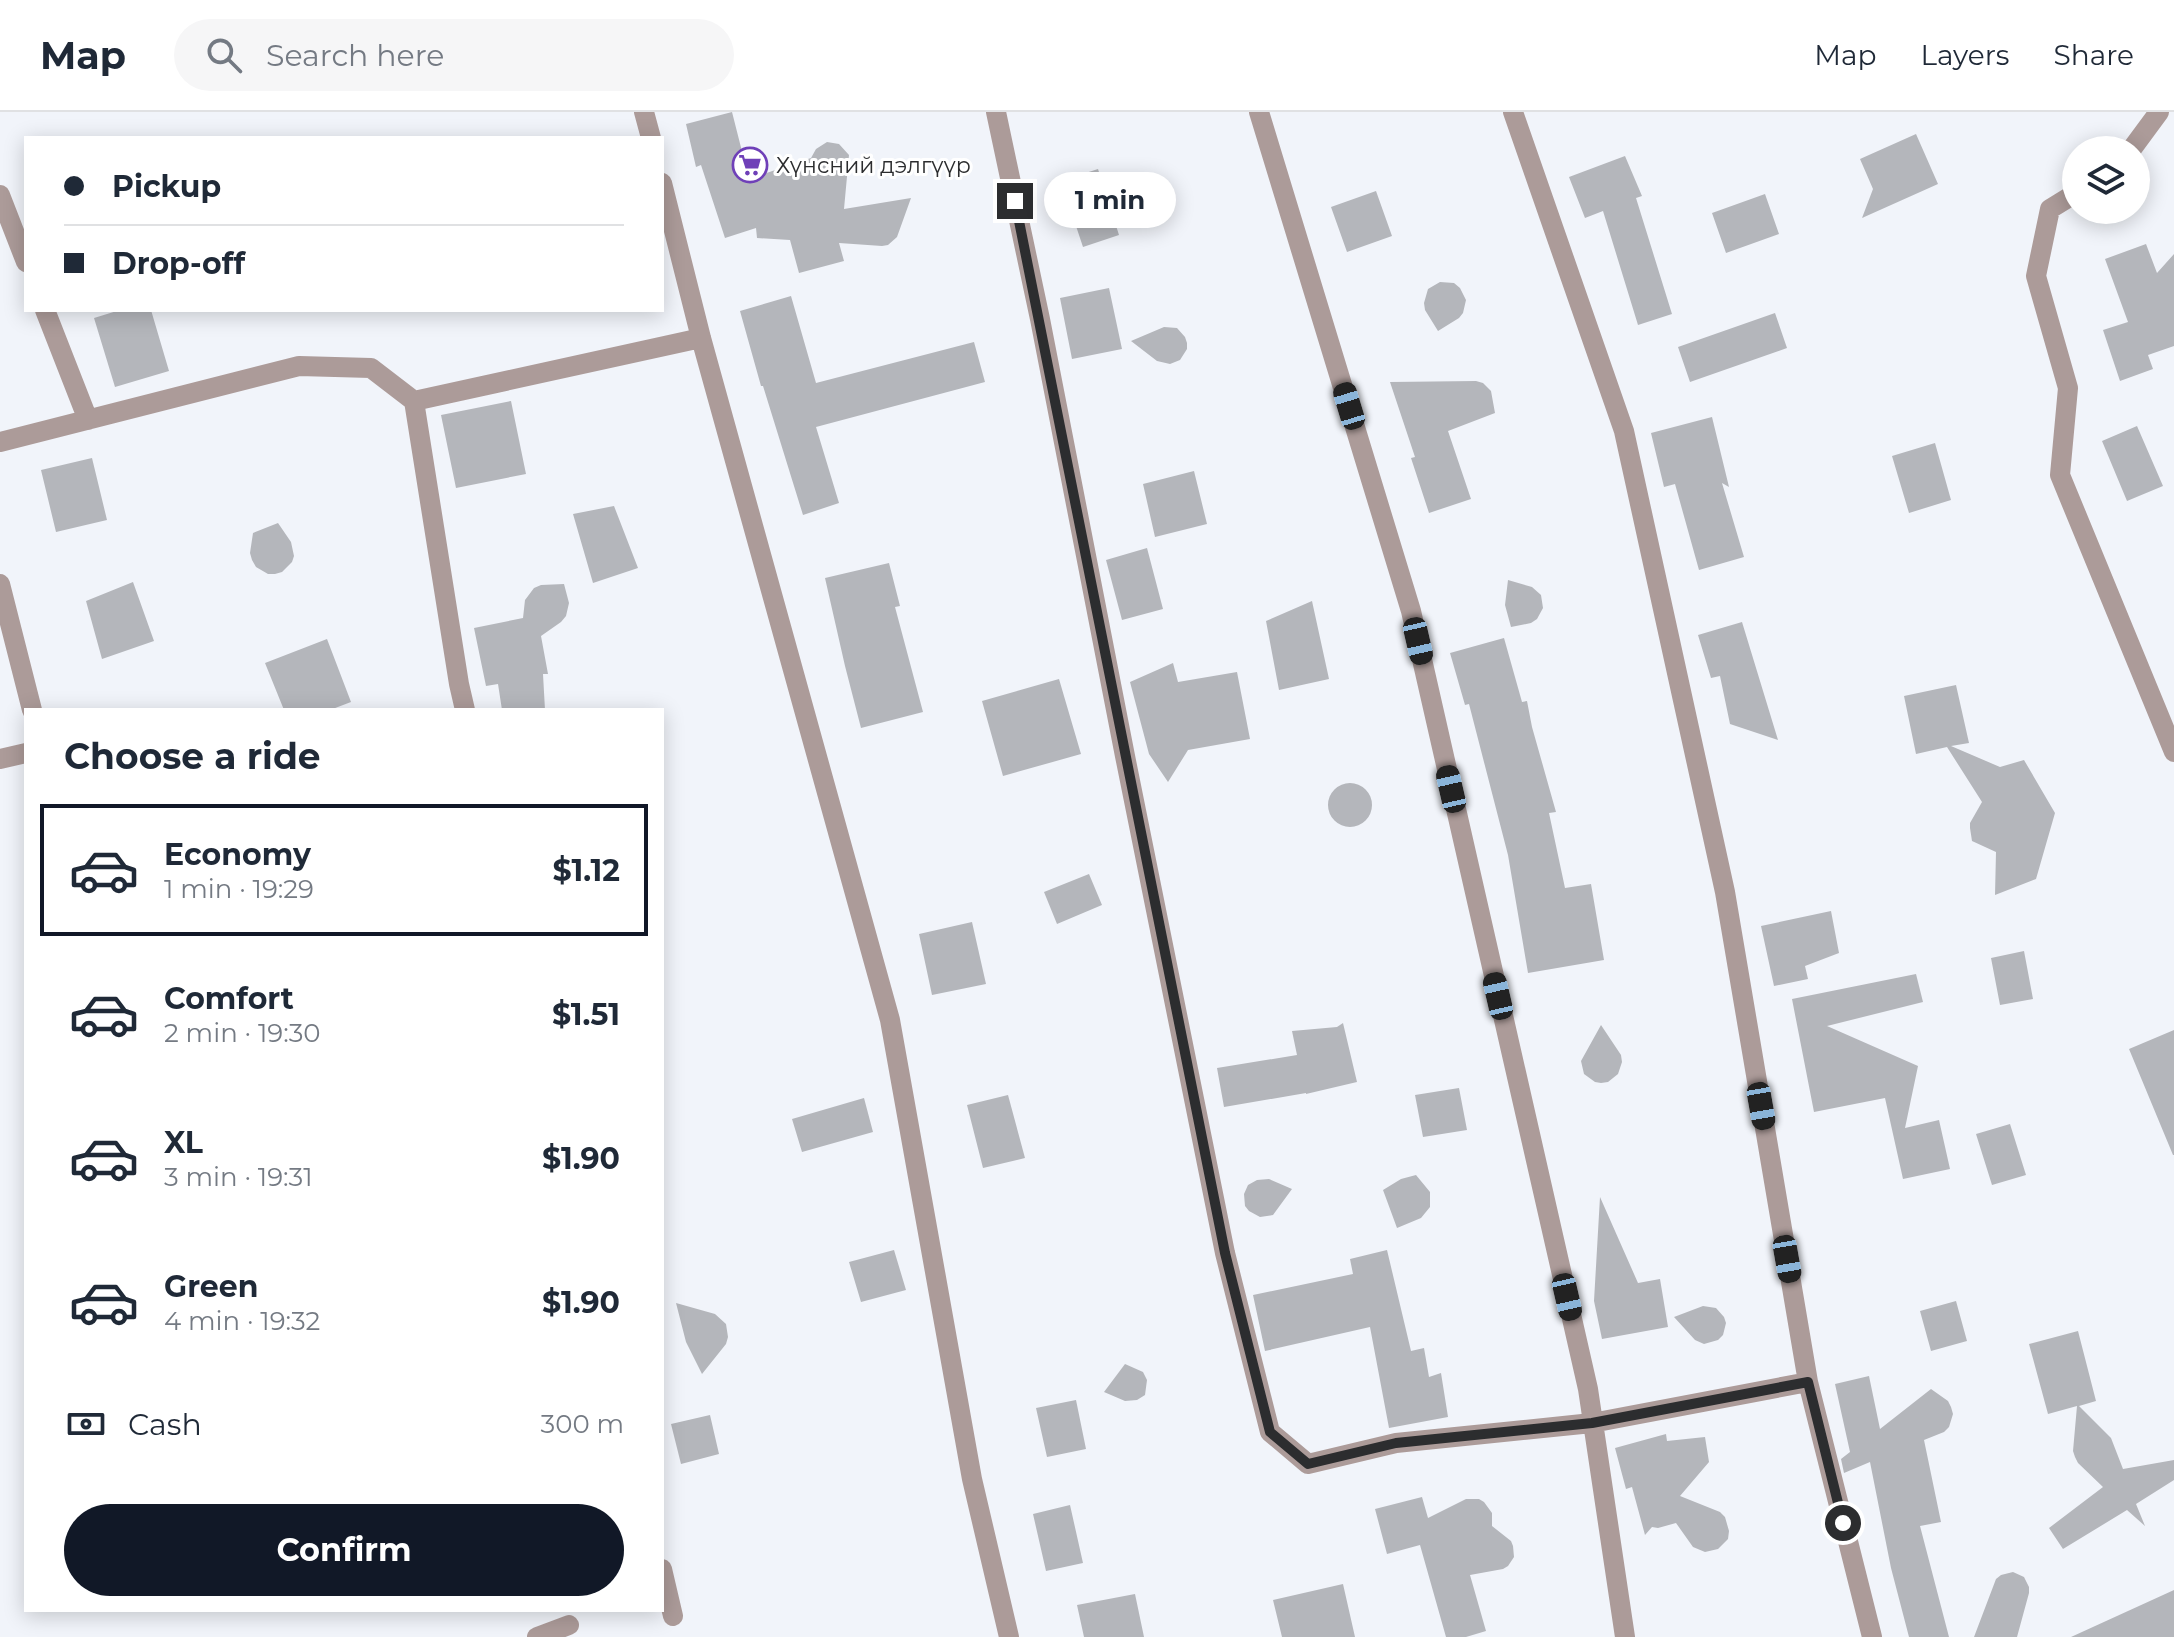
<!DOCTYPE html>
<html lang="en">
<head>
<meta charset="utf-8">
<style>
  body { margin:0; font-family:Montserrat,sans-serif; background:#f6f6f7; color:#1f2937; height:100vh; display:flex; flex-direction:column; font-size:30px; white-space:nowrap }
  * { box-sizing:border-box; margin:0 }
  p { font-size:26px; color:#747a83 }
  .icon { flex:none; width:44px; height:44px; fill:none; stroke:currentColor; stroke-width:2; stroke-linecap:round; stroke-linejoin:round }
  .map { position:relative; flex:1; overflow:hidden }
  .panel { position:absolute; left:24px; top:596px; width:640px; height:904px; display:flex; flex-direction:column; background:#fff; border-radius:0px; box-shadow:0 4px 20px #0003 }
  .panel>* { flex:none }
  .top-card { position:absolute; left:24px; top:24px; width:640px; height:176px; border-radius:0px; box-shadow:0 4px 20px #0003; display:grid; align-content:center; height:176px; padding:0 40px; background:#fff }
  .controls { position:absolute; left:2062px; top:24px; display:grid; gap:16px }
  .controls a { display:grid; place-items:center; width:88px; height:88px; border-radius:50%; background:#fff; box-shadow:0 4px 20px #0003; font-size:40px }
  .end { position:absolute; width:36px; height:36px; margin:-18px; border:10px solid #2c2d2f; background:#fff; box-shadow:0 0 0 4px #fff }
  .from { border-radius:50% }
  .bubble { position:absolute; height:56px; border-radius:28px; background:#fff; box-shadow:0 4px 20px #0003; font-size:26px; font-weight:700; line-height:56px; text-align:center }
  .car { position:absolute; width:24px; height:48px; margin:-24px -12px; border-radius:10px; box-shadow:0 0 6px 2px #0007; background:linear-gradient(#222 24%,#8ab4d8 0 40%,#222 0 76%,#8ab4d8 0 86%,#222 0) }
  .top-card b { display:flex; align-items:center; gap:28px; height:76px; font-size:30px }
  .top-card b+b { border-top:2px solid #e0e1e3 }
  .top-card i { width:20px; height:20px; background:#1f2937 }
  ul { padding:0; list-style:none }
  li { display:flex; align-items:center; gap:24px; height:132px; margin:0 16px 12px; padding:0 24px; border:4px solid transparent; border-radius:0px }
  li div { flex:1 }
  li b { display:block; font-size:30px }
  li em { font-style:normal; font-weight:700 }
  li.selected { border-color:#111827 }
  li>.icon { width:72px; height:72px; stroke-width:1.5 }
  h2 { padding:0 40px; font-size:36px; line-height:96px }
  .pay { display:flex; align-items:center; gap:20px; height:88px; padding:0 40px; font-size:30px }
  .pay p { margin-inline-start:auto }
  .action { display:flex; gap:16px; margin-top:auto; padding:16px 40px }
  .action a { flex:1; height:92px; border-radius:48px; background:#111827; color:#fff; font-size:32px; font-weight:700; line-height:92px; text-align:center }
  header { display:flex; align-items:center; gap:48px; box-sizing:border-box; height:112px; padding:0 40px; background:#fff; border-bottom:2px solid #e0e1e3 }
  header strong { font-size:38px }
  nav { display:flex; gap:44px; margin-inline-start:auto; font-size:28px }
  .search { width:560px; height:72px; background:#f6f6f7; display:flex; align-items:center; gap:20px; box-sizing:border-box; padding:0 28px; border-radius:44px; color:#747a83; font-size:30px }
  .map>svg:first-child { display:block }
</style>
</head>
<body>
<header>
<strong>Map</strong>
<div class="search"><svg class="icon" aria-label="search" viewBox="0 0 24 24"><circle cx="10" cy="10" r="6"/><path d="M15 15l6 6"/></svg>Search here</div>
<nav><a>Map</a><a>Layers</a><a>Share</a></nav>
</header>
<div class="map">
<svg width="2174" height="1525" viewBox="0 0 2174 1525">
  <rect width="100%" height="100%" fill="#f1f4fa"/>
  <path fill="#b4b6bb" d="M732 0 749 67 811 46 816 37 827 30 839 32 849 43 844 97 911 86 897 125 888 133 882 134 839 131 844 149 799 161 790 128 757 126 756 116 725 126 701 53 696 55 686 12Z
    M1916 22 1938 72 1862 106 1873 77 1860 47Z
    M1625 44 1642 84 1636 86 1672 202 1638 213 1603 99 1585 106 1569 65Z
    M1098 57 1119 123 1083 135 1061 69Z
    M1376 79 1392 124 1347 140 1331 95Z
    M1765 82 1779 122 1726 141 1712 101Z
    M2146 132 2157 161 2174 142V234L2148 243 2153 257 2120 269 2103 218 2128 210 2105 147Z
    M1440 170 1454 171 1460 176 1466 188 1463 201 1459 206 1438 219 1425 198 1424 191 1428 177Z
    M1109 176 1122 237 1072 247 1060 186Z
    M791 184 816 271 974 230 985 270 816 315 839 391 803 403 763 274H761L740 199Z
    M120 198H151L169 259 115 275 94 206Z
    M1775 201 1787 236 1690 270 1678 235Z
    M1164 215 1177 216 1185 225 1187 231V237L1180 248 1170 252 1157 249 1131 229Z
    M1476 269 1483 271 1491 279 1495 301 1448 319 1471 387 1429 401 1411 346 1415 345 1390 270Z
    M511 289 526 362 456 376 441 303Z
    M1712 305 1729 375 1722 371 1744 445 1699 458 1675 372 1664 375 1651 321Z
    M2137 314 2163 374 2127 389 2102 329Z
    M1935 331 1951 388 1909 401 1892 344Z
    M92 346 107 408 56 420 41 358Z
    M1194 359 1207 412 1155 425 1143 372Z
    M614 394 638 456 593 471 573 402Z
    M278 411 291 430 294 444 292 450 282 460 275 462H268L256 455 252 448 250 441 253 421Z
    M1147 436 1163 497 1122 508 1106 448Z
    M889 451 900 494 895 495 923 600 861 616 845 554 825 466Z
    M1508 468 1532 475 1541 483 1543 496 1537 507 1531 511 1511 515 1505 493Z
    M133 470 154 529 102 547 86 489Z
    M564 472 569 491 566 504 561 510 541 524 548 562H543L545 598H502L498 572 486 574 474 516 523 506 525 488 534 476 541 473Z
    M1312 489 1329 567 1279 578 1266 509Z
    M1742 510 1778 628 1730 612 1720 564 1711 566 1698 523Z
    M1504 526 1522 590 1527 589 1532 615 1556 700 1549 701 1565 776 1591 772 1604 848 1528 861 1508 743 1469 592 1465 593 1450 541Z
    M327 527 351 590 330 598H284L265 551Z
    M1173 551 1178 570 1237 560 1250 627 1188 638 1168 670 1149 642 1130 570Z
    M1059 567 1081 642 1003 664 982 589Z
    M1956 573 1969 631 1951 634 2000 655 2024 648 2055 701 2036 767 1995 783 1996 740 1972 729 1970 716V711L1982 690 1947 635 1916 642 1904 584Z
    M1328 693a22 22 0 1 1 44 0a22 22 0 1 1-44 0Z
    M1089 762 1102 793 1057 812 1044 780Z
    M1831 799 1839 841 1805 854 1808 867 1774 874 1761 814Z
    M972 810 986 872 932 883 919 822Z
    M2024 839 2033 887 2000 893 1991 846Z
    M1916 862 1923 890 1827 914 1918 954 1905 1016 1939 1008 1950 1057 1903 1067 1885 986 1814 1000 1792 887Z
    M1343 911 1357 970 1306 982V981L1224 995 1217 956 1297 943 1292 919 1337 915Z
    M1601 913 1621 943 1622 950 1618 962 1608 970 1601 971 1595 970 1584 962 1581 949Z
    M2174 918V1043H2173L2129 937Z
    M1459 976 1467 1018 1423 1025 1415 983Z
    M1008 983 1025 1046 983 1056 967 993Z
    M864 986 873 1020 802 1040 792 1007Z
    M2010 1012 2026 1063 1992 1073 1976 1022Z
    M1416 1063 1430 1080V1095L1421 1106 1397 1116 1383 1078 1401 1067Z
    M1269 1067 1292 1077 1273 1103 1260 1105 1249 1099 1245 1094 1244 1082 1248 1073 1257 1068Z
    M1600 1085 1638 1171 1660 1167 1668 1215 1602 1227 1594 1189Z
    M894 1138 906 1178 861 1190 849 1150Z
    M1387 1138 1411 1239 1424 1236 1429 1265 1441 1261 1448 1305 1389 1316 1370 1215 1265 1239 1253 1183 1353 1162 1350 1147Z
    M1956 1189 1967 1229 1931 1239 1920 1199Z
    M676 1191 715 1202 726 1212 728 1225 726 1232 702 1262 686 1230Z
    M1703 1194 1716 1196 1724 1205 1726 1211 1723 1223 1718 1228 1704 1232 1695 1228 1674 1205Z
    M2078 1219 2096 1289 2079 1294 2111 1326 2123 1357 2174 1348V1368L2136 1392 2145 1414 2127 1398 2063 1437 2049 1416 2103 1375 2078 1351 2075 1345 2073 1339 2077 1294 2048 1302 2029 1232Z
    M1125 1252 1143 1260 1147 1268 1145 1283 1137 1288 1125 1289 1104 1280Z
    M1869 1264 1880 1317 1931 1277 1948 1289 1951 1295 1953 1302 1949 1315 1944 1320 1924 1328 1941 1410 1920 1414 1949 1525H1909L1891 1456 1870 1350 1844 1361 1841 1347 1850 1340 1835 1272Z
    M1076 1288 1086 1337 1047 1345 1036 1296Z
    M710 1303 719 1342 681 1352 671 1312Z
    M1666 1322 1667 1329 1705 1325 1709 1350 1680 1384 1720 1400 1725 1405 1729 1419 1728 1427 1718 1437 1705 1440 1693 1435 1676 1411 1658 1416 1652 1415 1645 1423 1632 1375 1626 1377 1615 1336Z
    M1422 1385 1428 1406 1466 1387H1479L1484 1390 1492 1401V1414L1511 1429 1513 1434 1514 1445 1508 1454 1503 1457 1470 1463 1486 1519 1466 1525H1446L1420 1433 1387 1442 1375 1397Z
    M1070 1393 1083 1451 1046 1459 1033 1402Z
    M2013 1460 2024 1465 2029 1475V1481L2017 1525H1974L1996 1467 2001 1463Z
    M1343 1472 1355 1525H1282L1273 1488Z
    M2174 1478V1525H2071Z
    M1135 1482 1144 1525H1084L1077 1493Z"/>
  <g fill="none" stroke-linecap="round" stroke-linejoin="round">
    <path stroke="#ac9b99" stroke-width="20" d="M644 0 651 26
      M996 0 1040 207 1125 644 1225 1141 1270 1320 1308 1352 1396 1331 1592 1311 1808 1270
      M1259 0 1411 499 1588 1277 1625 1525
      M1513 0 1624 319 1725 780 1808 1270 1872 1525
      M2131 38 2159 0
      M662 71 701 226 890 908 972 1367 1009 1525
      M2076 81 2050 97 2036 164 2068 276 2060 363 2174 640
      M0 83 26 150
      M45 198 88 308
      M414 289 459 572 465 598
      M0 330 299 254 371 256 414 289 701 226
      M0 472 32 598
      M0 647 26 641
      M662 1457 673 1504
      M537 1525 569 1513"/>
  </g>
  <g fill="none" stroke-linecap="round" stroke-linejoin="round">
    <path stroke="#2c2d2f" stroke-width="10" d="M1015 89 1225 1141 1270 1320 1308 1352 1396 1331 1592 1311 1808 1270 1843 1411"/>
  </g>
  <defs>
    <g id="supermarket-ring" transform="scale(1.8)"><circle r="9.5" fill="#fff" stroke="#6f40b8" stroke-width="1.5"/><path d="M-6-5.5h2.5l.6 2H6L4.5 2H-2.5L-4.4-4H-6ZM-1.5 3.2a1.3 1.3 0 1 0 .1 0ZM3 3.2a1.3 1.3 0 1 0 .1 0Z" fill="#6f40b8"/></g>
  </defs>
  <g fill-rule="evenodd">
    <use href="#supermarket-ring" x="750" y="53"/>
  </g>
  <g text-anchor="middle" dominant-baseline="central" stroke-width="6" stroke-linejoin="round" paint-order="stroke">
    <g font-size="22" fill="#2c2d2f" stroke="#fff" text-anchor="start">
      <text x="776" y="53">Хүнсний дэлгүүр</text>
    </g>
  </g>
</svg>
<div class="controls">
<a><svg class="icon" aria-label="layers" viewBox="0 0 24 24"><path d="M12 4l9 5-9 5-9-5zM3 14l9 5 9-5"/></svg></a>
</div>
<i class="end from" style="left:1843px;top:1411px"></i>
<i class="end" style="left:1015px;top:89px"></i>
<div class="bubble" style="left:1044px;top:60px;width:132px">1 min</div>
<i class="car" style="left:1349px;top:294px;rotate:343deg"></i>
<i class="car" style="left:1418px;top:529px;rotate:167deg"></i>
<i class="car" style="left:1451px;top:677px;rotate:347deg"></i>
<i class="car" style="left:1498px;top:884px;rotate:347deg"></i>
<i class="car" style="left:1761px;top:994px;rotate:170deg"></i>
<i class="car" style="left:1787px;top:1147px;rotate:170deg"></i>
<i class="car" style="left:1567px;top:1185px;rotate:167deg"></i>
<div class="top-card">
<b><i class="from"></i>Pickup</b>
<b><i></i>Drop-off</b>
</div>
<section class="panel">
<h2>Choose a ride</h2>
<ul>
<li class="selected"><svg class="icon" aria-label="car" viewBox="0 0 24 24"><path d="M5 17H2v-5l4-1 3-4h7l3 4 3 1v5h-3M9 17h6M6 11h13"/><circle cx="7" cy="17" r="2"/><circle cx="17" cy="17" r="2"/></svg><div><b>Economy</b><p>1 min · 19:29</p></div><em>$1.12</em></li>
<li><svg class="icon" aria-label="car" viewBox="0 0 24 24"><path d="M5 17H2v-5l4-1 3-4h7l3 4 3 1v5h-3M9 17h6M6 11h13"/><circle cx="7" cy="17" r="2"/><circle cx="17" cy="17" r="2"/></svg><div><b>Comfort</b><p>2 min · 19:30</p></div><em>$1.51</em></li>
<li><svg class="icon" aria-label="car" viewBox="0 0 24 24"><path d="M5 17H2v-5l4-1 3-4h7l3 4 3 1v5h-3M9 17h6M6 11h13"/><circle cx="7" cy="17" r="2"/><circle cx="17" cy="17" r="2"/></svg><div><b>XL</b><p>3 min · 19:31</p></div><em>$1.90</em></li>
<li><svg class="icon" aria-label="car" viewBox="0 0 24 24"><path d="M5 17H2v-5l4-1 3-4h7l3 4 3 1v5h-3M9 17h6M6 11h13"/><circle cx="7" cy="17" r="2"/><circle cx="17" cy="17" r="2"/></svg><div><b>Green</b><p>4 min · 19:32</p></div><em>$1.90</em></li>
</ul>
<div class="pay"><svg class="icon" aria-label="cash" viewBox="0 0 24 24"><path d="M3 7h18v10H3z"/><circle cx="12" cy="12" r="2"/></svg>Cash<p>300 m</p></div>
<div class="action"><a>Confirm</a></div>
</section>
</div>
</body>
</html>
